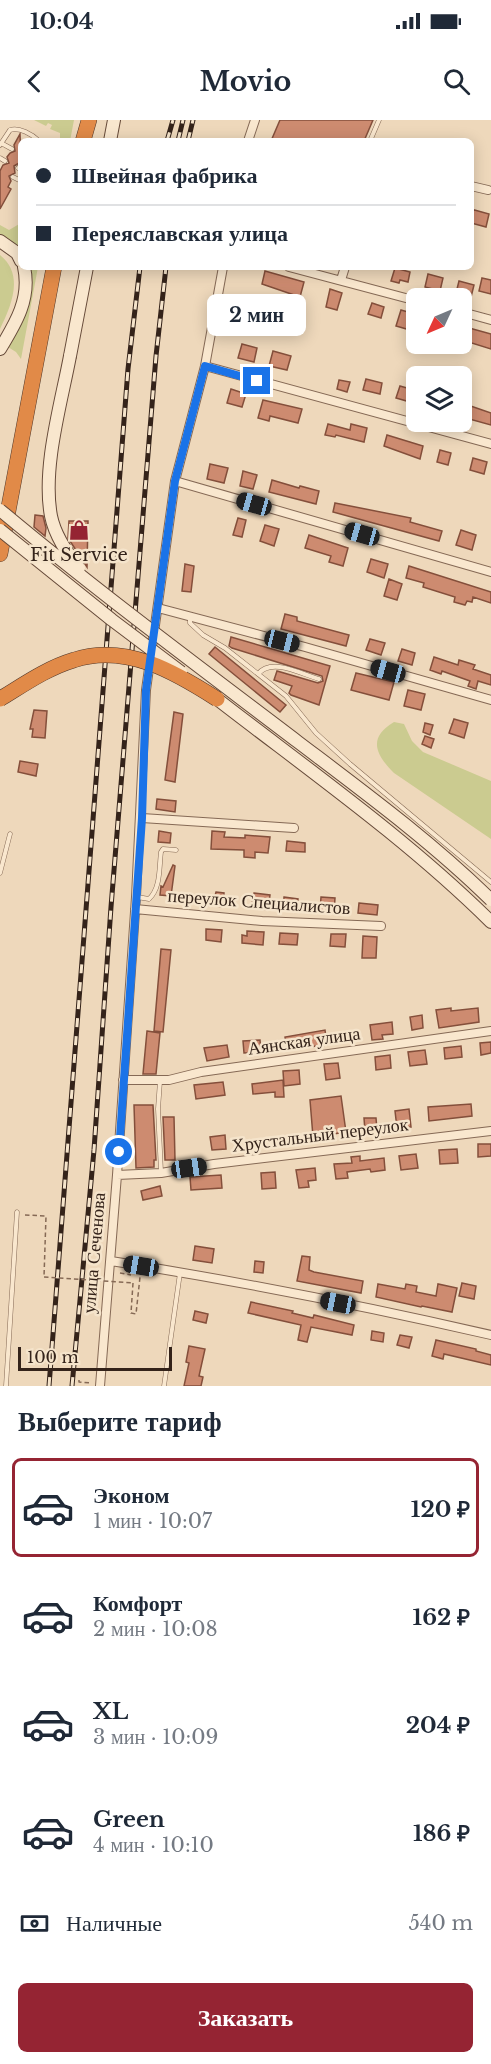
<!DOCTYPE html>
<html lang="ru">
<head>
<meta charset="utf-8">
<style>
  body { margin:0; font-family:"Libre Baskerville",serif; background:#f2f2f3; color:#1f2937; height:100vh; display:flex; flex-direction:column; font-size:22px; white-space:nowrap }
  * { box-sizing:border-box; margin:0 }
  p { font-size:20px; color:#747a83 }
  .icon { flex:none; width:33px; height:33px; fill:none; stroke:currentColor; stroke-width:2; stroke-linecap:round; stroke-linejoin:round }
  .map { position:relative; height:1266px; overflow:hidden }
  .panel { display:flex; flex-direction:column; background:#fff; flex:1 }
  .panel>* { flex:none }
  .guide { position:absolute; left:18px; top:18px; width:456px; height:132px; border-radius:9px; box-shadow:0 3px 15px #0003; display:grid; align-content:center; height:132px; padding:0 18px; background:#fff }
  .needle { width:39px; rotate:226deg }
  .controls { position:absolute; left:406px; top:168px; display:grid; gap:12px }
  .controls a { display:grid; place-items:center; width:66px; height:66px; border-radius:9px; background:#fff; box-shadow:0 3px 15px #0003; font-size:30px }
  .scale { position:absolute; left:18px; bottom:15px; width:154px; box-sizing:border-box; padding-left:6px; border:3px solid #34231a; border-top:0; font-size:16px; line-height:21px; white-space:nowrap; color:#34231a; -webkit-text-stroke:4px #f5e4cb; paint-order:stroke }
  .end { position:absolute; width:27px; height:27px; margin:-14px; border:8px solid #1a73e8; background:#fff; box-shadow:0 0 0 3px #fff }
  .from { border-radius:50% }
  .bubble { position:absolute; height:42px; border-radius:9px; background:#fff; box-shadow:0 3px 15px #0003; font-size:20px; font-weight:700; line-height:42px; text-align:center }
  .car { position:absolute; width:18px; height:36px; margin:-18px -9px; border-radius:8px; box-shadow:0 0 4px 2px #0007; background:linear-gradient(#222 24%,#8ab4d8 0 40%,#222 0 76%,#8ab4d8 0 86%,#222 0) }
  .guide b { display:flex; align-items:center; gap:21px; height:57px; font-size:22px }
  .guide b+b { border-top:2px solid #e0e1e3 }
  .guide i { width:15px; height:15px; background:#1f2937 }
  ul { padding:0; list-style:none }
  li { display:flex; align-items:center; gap:18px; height:99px; margin:0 12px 9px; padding:0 6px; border:3px solid transparent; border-radius:9px }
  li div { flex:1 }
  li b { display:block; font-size:22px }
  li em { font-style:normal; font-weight:700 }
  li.selected { border-color:#952433 }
  li>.icon { width:54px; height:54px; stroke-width:1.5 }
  h2 { padding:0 18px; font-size:27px; line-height:72px }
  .pay { display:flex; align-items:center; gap:15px; height:66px; padding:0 18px; font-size:22px }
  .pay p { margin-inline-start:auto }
  .action { display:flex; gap:12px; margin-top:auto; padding:12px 18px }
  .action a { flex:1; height:69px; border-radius:9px; background:#952433; color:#fff; font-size:24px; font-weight:700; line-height:69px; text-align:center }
  .status { display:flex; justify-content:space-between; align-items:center; height:42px; padding:0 30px; background:#fff; direction:ltr }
  .status svg { height:16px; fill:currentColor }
  header { display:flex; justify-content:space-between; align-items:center; height:78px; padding:0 18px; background:#fff; font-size:27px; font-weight:700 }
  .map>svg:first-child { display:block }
</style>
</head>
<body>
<div class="status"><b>10:04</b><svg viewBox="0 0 49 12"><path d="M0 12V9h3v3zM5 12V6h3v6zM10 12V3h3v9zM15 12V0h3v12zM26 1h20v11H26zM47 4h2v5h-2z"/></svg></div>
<header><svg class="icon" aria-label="back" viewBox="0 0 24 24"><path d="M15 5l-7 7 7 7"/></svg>Movio<svg class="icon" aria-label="search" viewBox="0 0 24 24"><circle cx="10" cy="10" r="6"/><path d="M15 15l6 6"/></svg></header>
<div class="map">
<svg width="491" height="1266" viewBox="0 0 491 1266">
  <rect width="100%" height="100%" fill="#eed8bb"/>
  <path fill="#cbcb90" d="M34 0H74L70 21H60V13L50 9 52 5 48 3 46 6Z
    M21 103V132L0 116V105L9 110Z
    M0 135C25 155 11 186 0 209Z
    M30 147H38L21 239 16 232 8 227C19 204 40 174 30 147Z
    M394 602 404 604 412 621 423 632 491 661V719L394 653C376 635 367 618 394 602Z"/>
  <path fill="#cd8b70" stroke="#844f3b" stroke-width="1.5" d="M280 0H373L364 21H271Z
    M20 14 21 42 14 46 15 53 9 56 11 61 8 67 11 69 0 89V51L3 45 9 43 7 37 10 33 15 31 14 25Z
    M471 89 489 94 486 107 471 103Z
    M395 148 410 152 408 162 400 160 399 163 391 161Z
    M265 151 304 162 300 177 262 164Z
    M428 154 443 158 440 171 425 167Z
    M482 158 491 160V174L479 171Z
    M459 161 474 165 471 177 456 173Z
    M330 169 342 173 337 190 326 187Z
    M372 183 384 187 381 198 368 194Z
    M401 190 415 194 410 210 396 206Z
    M462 206 491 214V229L462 220Z
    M242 224 257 228 254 242 238 238Z
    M273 231 291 236 287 250 269 246Z
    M366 259 382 263 380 274 363 270Z
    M339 260 350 262 347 272 337 269Z
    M400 266 414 270 410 282 396 278Z
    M231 269 246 274 242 287 227 283Z
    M263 280 302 289 298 303 270 296 269 301 258 298Z
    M462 283 491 293V305L462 297Z
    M328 304 350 310 351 304 367 308 364 322 336 315 335 317 325 315Z
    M387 315 423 326 420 339 384 326Z
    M440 330 451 333 448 345 437 342Z
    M473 338 487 342 484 354 470 350Z
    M210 344 228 348 224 363 207 359Z
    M243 351 257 355 253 369 240 366Z
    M272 360 299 368 300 366 319 371 316 384 269 372Z
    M335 383 411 398 410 402 442 411 439 421 333 392Z
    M35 395 43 396 46 408 45 416 34 407Z
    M238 398 246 400 242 417 233 415Z
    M69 401H88L87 447 68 418Z
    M265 405 279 409 274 426 260 421Z
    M461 410 476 415 472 430 456 425Z
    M309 415 348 428 343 446 329 442 331 436 305 428Z
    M371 439 388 444 384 458 367 452Z
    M185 444 194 446 191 472 182 471Z
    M409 446 491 472V483L473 477 472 482 467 481 465 485 454 482 455 477 423 467 424 463 406 458Z
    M389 459 402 464 397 480 384 476Z
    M285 494 297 497V501L349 515 346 526 281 509Z
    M231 517 330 546 319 585 291 575 289 573 292 566 274 560 277 551 318 563 323 561 322 556 232 528 229 526Z
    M370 519 385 523 381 535 366 530Z
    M215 527 286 585 280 592 209 534Z
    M402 529 415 533 412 545 398 541Z
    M434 537 458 545 459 540 475 545 473 549 491 555V565L478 561 476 569 468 566 470 561 442 551 441 554 430 550Z
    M356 553 394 562 389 580 351 570Z
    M408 570 425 574 421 590 404 586Z
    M34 590 47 591 45 618 32 617 33 609H30Z
    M174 592 183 594 175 662 165 660Z
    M454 599 468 603 464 618 449 613Z
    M425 603 433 605 430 615 423 612Z
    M425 616 434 619 431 628 422 624Z
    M20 641 38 644 36 656 18 652Z
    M157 679 176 681 175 692 156 689Z
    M159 711 171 713 170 723 158 722Z
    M212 711 225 712 224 717 245 718V715L270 717 268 733 255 732V738L244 737V730L211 729Z
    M287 721 305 723V732L286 731Z
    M173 745 175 746 171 776 160 775 161 766 163 767Z
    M216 772 224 773 223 787 206 785V775L215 776Z
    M254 773 270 775 268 790 256 788V785L252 784Z
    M284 777 298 779 297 790 283 789Z
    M321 777 335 778 334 792 320 791Z
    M359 783 378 785 377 795 358 793Z
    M206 809 222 810 221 822 206 820Z
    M247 811 264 812 263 825 242 823V815L247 816Z
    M280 813 298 814 297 825 279 824Z
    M331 814H346L345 827 330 826Z
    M363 816 377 817 376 838H362Z
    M161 829 171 830 163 912 154 911Z
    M451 888V891L478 888 479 902 439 908 436 890Z
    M422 895 423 908 412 910 410 897Z
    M392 902 393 914 382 915 383 919 372 920 370 905Z
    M325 910 327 925 287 929 285 917Z
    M147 911 160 913 156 954H143Z
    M260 920 261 932 244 933 243 921Z
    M491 922V933L481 935 480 923Z
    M227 925 229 937 207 941 204 928Z
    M461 926 462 937 445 939 444 928Z
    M425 930 427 944 410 946 408 932Z
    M390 935 391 948 376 950 375 937Z
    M338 943 340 958 326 960 324 944Z
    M299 950 300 964 284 966 283 951Z
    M283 960 284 977H275V972L253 974 252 964Z
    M223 962 225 975 196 979 194 965Z
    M341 976 346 1012 313 1017 310 980Z
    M471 984 472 996 429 1001 428 987Z
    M134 985H153L156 1040H154V1047L136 1048Z
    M409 989 411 1007 397 1008 395 991Z
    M163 997H174L175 1040H165Z
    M364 998H376L377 1010 365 1011Z
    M225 1015 226 1029 212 1030 210 1017Z
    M478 1024H491V1036L478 1037Z
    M457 1029 458 1043 440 1044 439 1030Z
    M416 1034 418 1048 401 1050 399 1036Z
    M360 1036V1041L384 1038 385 1050 371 1052 370 1049 347 1052 348 1058 336 1059 334 1044 352 1043 351 1037Z
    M315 1048 316 1060 308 1061 309 1067 299 1068 296 1050Z
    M275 1052 276 1068 262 1069 261 1053Z
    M221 1055 222 1068 191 1070 190 1057Z
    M160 1066 162 1076 143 1080 141 1071Z
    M195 1126 214 1129 212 1143 193 1140Z
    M302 1136 310 1137 309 1150 314 1152 363 1161 361 1173 297 1161Z
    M255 1141 264 1142 263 1153 254 1152Z
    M462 1163 476 1166 474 1179 459 1176Z
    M378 1164 405 1169 406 1164 417 1166 416 1172 436 1176 438 1164 457 1168 452 1192 422 1186 421 1187 376 1177Z
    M251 1182 293 1191 292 1193 313 1198 314 1195 354 1205 352 1215 311 1207 307 1222 298 1220 301 1205 248 1193Z
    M195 1191 208 1194 206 1203 193 1200Z
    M372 1211 384 1213 383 1222 371 1220Z
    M400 1215 412 1217 409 1228 397 1225Z
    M436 1220 476 1229V1231L491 1235V1245L444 1234 443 1239 432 1236Z
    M189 1226 205 1229 199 1256 203 1257 201 1266H184L189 1243 186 1242Z"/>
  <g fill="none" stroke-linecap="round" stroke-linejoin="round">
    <g stroke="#856955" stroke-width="5">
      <path id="lane" d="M370 21 379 0
        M1 23 12 29
        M0 25 10 10C19 7 32 14 39 21
        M0 38 5 41
        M18 48 21 50
        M13 57 21 61
        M190 498V503L203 515 225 528 286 576 316 613 350 644 491 762
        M258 554C272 537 301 554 319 559
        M0 753 10 714
        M137 777 149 779C161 768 159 747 161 732L163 729 176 730
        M160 961 158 989 161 1052
        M6 1266 17 1092
        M164 1266 180 1153"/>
    </g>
    <g stroke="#856955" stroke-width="10">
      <path id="street" d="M248 21 255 0
        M471 66 488 70
        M289 147 417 181
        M341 160 345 147
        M462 192 491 200
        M205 246 491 324
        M175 361 491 452
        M158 488 305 527 491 580
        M142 698 294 708
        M135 789 262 801 381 806
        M123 960H169L201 952 491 911
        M117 1055 161 1053 214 1044 491 1011
        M111 1141C238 1161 365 1186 491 1215
        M100 1266 117 1055 136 777 146 570 175 361 205 246 223 147"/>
    </g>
    <g stroke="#664a39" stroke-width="14">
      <path id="secondary" d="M110 21 114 0
        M0 121 17 133 21 141
        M0 229C16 203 31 178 24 147
        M70 236 87 147
        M217 579C310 651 407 719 491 802"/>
    </g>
    <g stroke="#52382a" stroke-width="16">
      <path id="highway" d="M83 21 89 0
        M0 434 54 147"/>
    </g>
    <path stroke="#856955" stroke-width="1.5" stroke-dasharray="4.5 3" stroke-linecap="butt" d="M25 1095 46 1096 44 1157
      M120 1153 131 1155
      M133 1163 131 1193 136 1194 140 1157
      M79 1260V1262L91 1263"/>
    <use href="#lane" stroke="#f9e7ce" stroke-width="4"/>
    <use href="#street" stroke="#f9e7ce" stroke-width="8"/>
    <use href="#secondary" stroke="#f9e7ce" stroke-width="12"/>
    <use href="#highway" stroke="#e18a48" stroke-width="15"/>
    <g stroke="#34231a" stroke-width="5">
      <path id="rail" d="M167 21 173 0
        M178 21 183 0
        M188 21 193 0
        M49 1266 128 249 140 147
        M72 1266 94 1030 111 787 156 236 166 147"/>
    </g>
    <use href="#rail" stroke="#f5e4cb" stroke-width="3" stroke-dasharray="9" stroke-linecap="butt"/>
    <g stroke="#664a39" stroke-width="14" stroke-linecap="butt">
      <path id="secondary-bridge" d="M70 236C61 284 42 348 51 396 55 416 67 433 79 448
        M0 390C97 471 198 546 298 622 364 672 432 722 491 780
        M0 410 112 500 181 552"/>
    </g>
    <g stroke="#52382a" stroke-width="16" stroke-linecap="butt">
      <path id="highway-bridge" d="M0 579C23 565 47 548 74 540 126 523 175 552 217 579"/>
    </g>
    <path stroke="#856955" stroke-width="1.5" stroke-dasharray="4.5 3" stroke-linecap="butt" d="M44 1157 133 1163"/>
    <use href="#secondary-bridge" stroke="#f9e7ce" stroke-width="12"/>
    <use href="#highway-bridge" stroke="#e18a48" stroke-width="15"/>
  </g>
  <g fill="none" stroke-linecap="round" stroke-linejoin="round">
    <path stroke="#1a73e8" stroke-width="8" d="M119 1032 142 698 146 570 175 361 205 246 257 261"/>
  </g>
  <defs>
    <g id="shop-bare" transform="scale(1.62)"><path d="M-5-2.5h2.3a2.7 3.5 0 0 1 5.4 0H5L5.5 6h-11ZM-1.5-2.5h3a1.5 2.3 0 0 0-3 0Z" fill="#952433" stroke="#f5e4cb" stroke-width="2.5" paint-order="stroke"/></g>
  </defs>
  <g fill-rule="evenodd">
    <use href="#shop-bare" x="79" y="410"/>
  </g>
  <g text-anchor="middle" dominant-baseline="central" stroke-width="5" stroke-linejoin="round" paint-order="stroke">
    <g font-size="18" fill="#34231a" stroke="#f5e4cb">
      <text x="79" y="435">Fit Service</text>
    </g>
    <g font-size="18" fill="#34231a" stroke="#f5e4cb">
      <text transform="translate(259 782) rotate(4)">переулок Специалистов</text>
      <text transform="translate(304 921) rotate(-8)">Аянская улица</text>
      <text transform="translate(320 1015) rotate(-7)">Хрустальный переулок</text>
      <text transform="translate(94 1133) rotate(-85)">улица Сеченова</text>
    </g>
  </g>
</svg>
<div class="controls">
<a><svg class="needle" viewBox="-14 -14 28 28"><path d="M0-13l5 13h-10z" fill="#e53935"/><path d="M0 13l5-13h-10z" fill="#747a83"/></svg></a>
<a><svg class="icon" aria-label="layers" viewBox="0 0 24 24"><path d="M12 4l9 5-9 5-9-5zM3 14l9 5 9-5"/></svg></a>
</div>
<div class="scale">100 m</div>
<i class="end from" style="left:119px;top:1032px"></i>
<i class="end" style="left:257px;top:261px"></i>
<div class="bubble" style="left:207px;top:174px;width:99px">2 мин</div>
<i class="car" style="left:254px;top:384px;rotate:286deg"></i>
<i class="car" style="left:362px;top:414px;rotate:286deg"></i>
<i class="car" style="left:282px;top:521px;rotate:104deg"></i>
<i class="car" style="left:388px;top:551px;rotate:286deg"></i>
<i class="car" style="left:189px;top:1048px;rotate:82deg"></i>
<i class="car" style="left:141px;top:1146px;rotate:279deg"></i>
<i class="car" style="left:338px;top:1183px;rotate:281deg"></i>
<div class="guide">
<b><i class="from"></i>Швейная фабрика</b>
<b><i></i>Переяславская улица</b>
</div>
</div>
<section class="panel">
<h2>Выберите тариф</h2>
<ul>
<li class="selected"><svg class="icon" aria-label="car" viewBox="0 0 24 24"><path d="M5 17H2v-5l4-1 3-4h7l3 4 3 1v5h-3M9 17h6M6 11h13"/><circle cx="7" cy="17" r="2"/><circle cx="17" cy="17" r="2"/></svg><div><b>Эконом</b><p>1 мин · 10:07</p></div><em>120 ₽</em></li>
<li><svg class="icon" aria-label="car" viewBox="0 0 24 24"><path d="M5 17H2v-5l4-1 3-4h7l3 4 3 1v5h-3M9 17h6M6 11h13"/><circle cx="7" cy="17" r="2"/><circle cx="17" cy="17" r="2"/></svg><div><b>Комфорт</b><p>2 мин · 10:08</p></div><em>162 ₽</em></li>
<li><svg class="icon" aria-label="car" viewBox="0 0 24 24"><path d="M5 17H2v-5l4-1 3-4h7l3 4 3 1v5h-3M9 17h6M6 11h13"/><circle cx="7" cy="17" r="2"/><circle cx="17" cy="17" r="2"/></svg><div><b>XL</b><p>3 мин · 10:09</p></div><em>204 ₽</em></li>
<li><svg class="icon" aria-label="car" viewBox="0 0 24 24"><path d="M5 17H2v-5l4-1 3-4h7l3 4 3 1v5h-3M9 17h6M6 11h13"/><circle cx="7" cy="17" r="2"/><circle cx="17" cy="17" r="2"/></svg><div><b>Green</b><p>4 мин · 10:10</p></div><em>186 ₽</em></li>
</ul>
<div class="pay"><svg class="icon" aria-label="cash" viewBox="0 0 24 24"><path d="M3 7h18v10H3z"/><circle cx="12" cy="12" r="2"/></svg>Наличные<p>540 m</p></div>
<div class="action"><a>Заказать</a></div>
</section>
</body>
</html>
